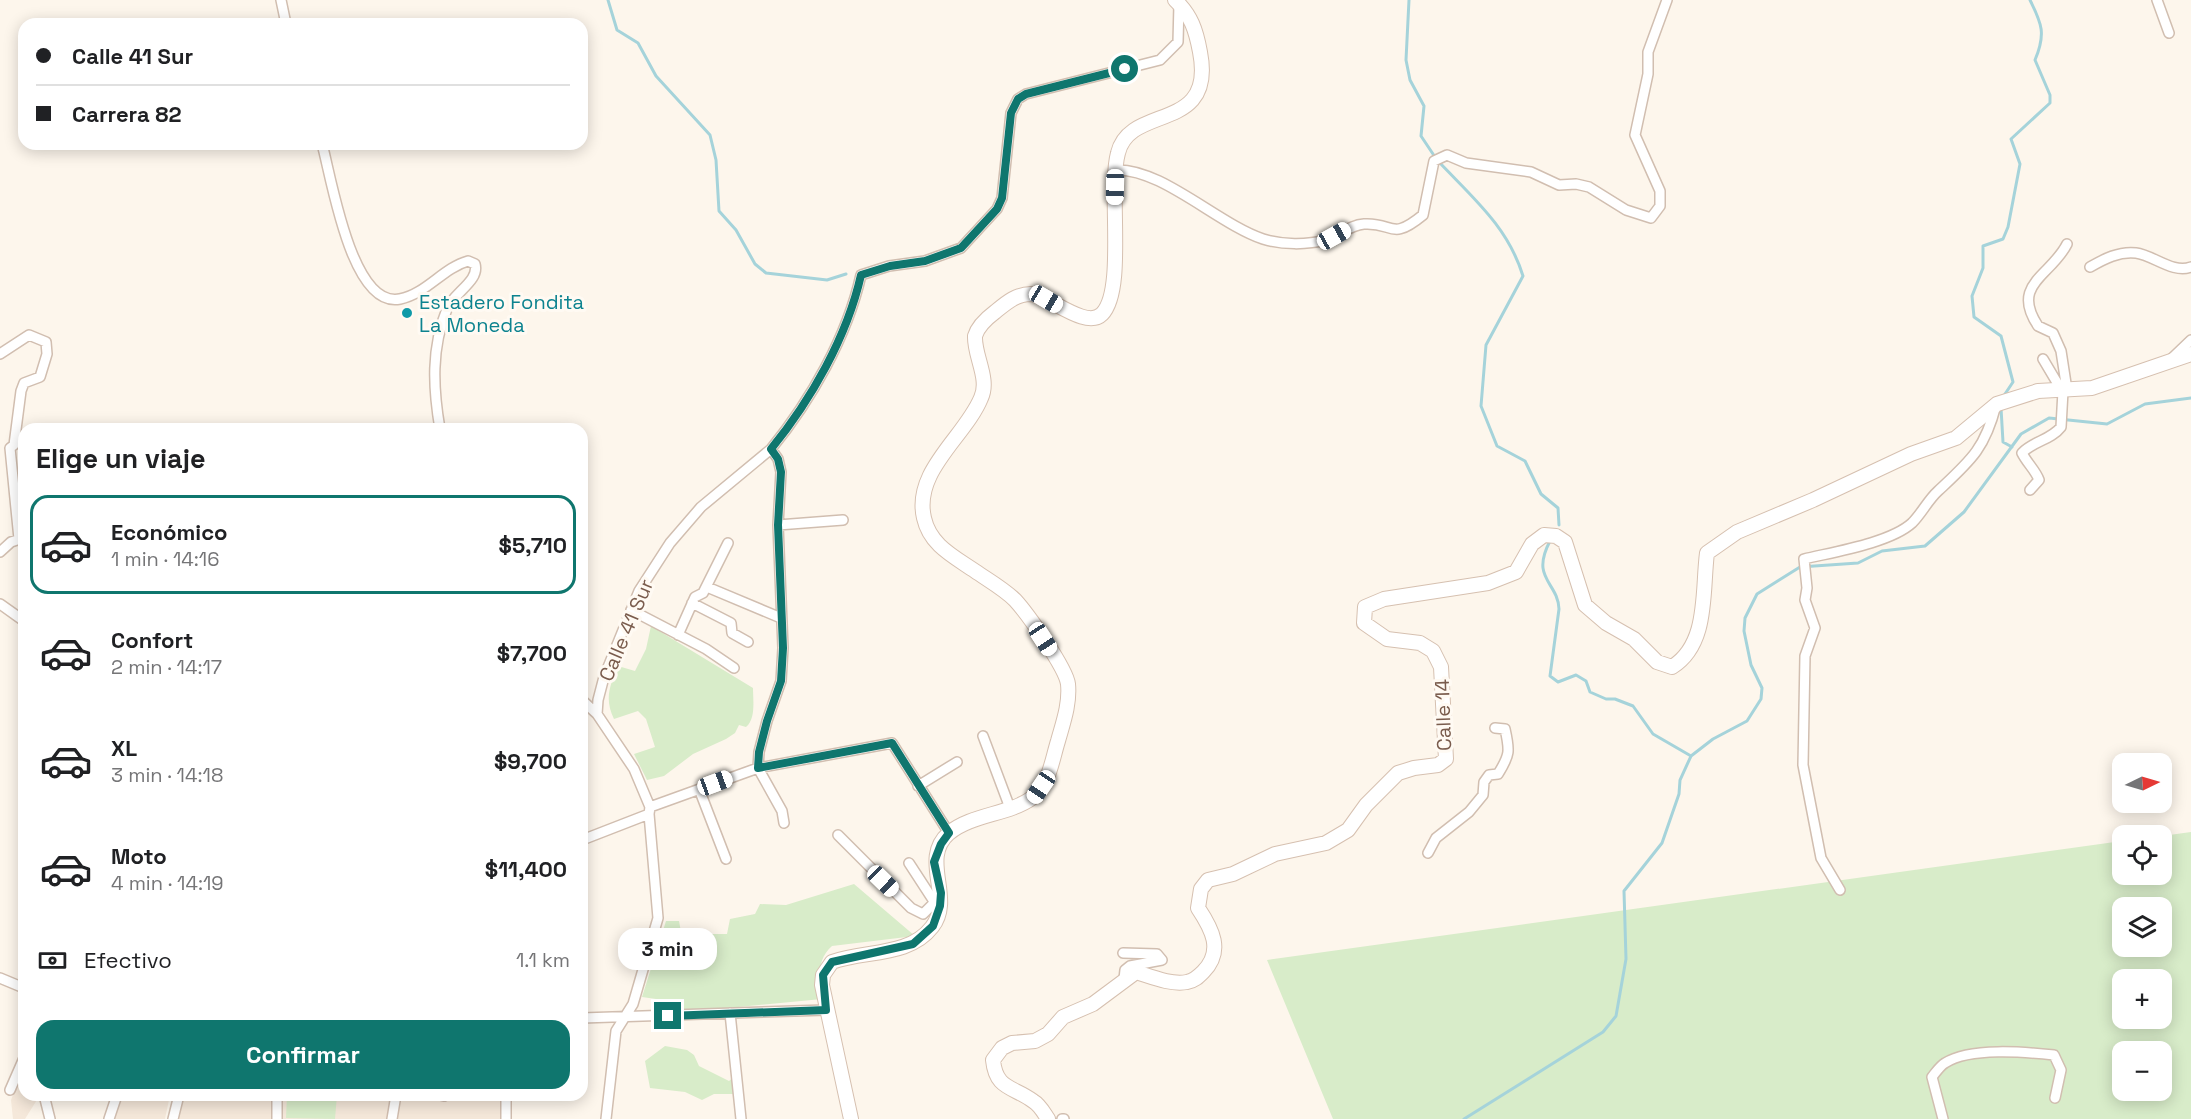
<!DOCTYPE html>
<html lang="es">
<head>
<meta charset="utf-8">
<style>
  body { margin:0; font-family:"Space Grotesk",sans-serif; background:#f6f6f6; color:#202124; height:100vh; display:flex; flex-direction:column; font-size:22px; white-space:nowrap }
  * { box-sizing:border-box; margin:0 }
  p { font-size:20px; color:#757577 }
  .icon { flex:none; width:33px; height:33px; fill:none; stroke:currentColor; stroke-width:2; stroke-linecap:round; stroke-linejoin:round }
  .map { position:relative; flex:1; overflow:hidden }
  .panel { position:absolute; left:18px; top:423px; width:570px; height:678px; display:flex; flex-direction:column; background:#fff; border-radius:18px; box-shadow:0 3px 15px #0003 }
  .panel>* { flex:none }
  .banner { position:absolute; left:18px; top:18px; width:570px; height:132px; border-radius:18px; box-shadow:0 3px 15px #0003; display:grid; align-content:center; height:132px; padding:0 18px; background:#fff }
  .needle { width:39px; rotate:85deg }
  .buttons { position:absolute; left:2112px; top:753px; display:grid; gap:12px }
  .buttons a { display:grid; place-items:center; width:60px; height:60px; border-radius:12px; background:#fff; box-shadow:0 3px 15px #0003; font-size:30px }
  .end { position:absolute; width:27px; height:27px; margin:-14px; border:8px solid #0f766e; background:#fff; box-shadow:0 0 0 3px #fff }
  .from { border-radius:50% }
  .bubble { position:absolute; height:42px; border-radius:18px; background:#fff; box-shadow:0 3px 15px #0003; font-size:20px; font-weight:600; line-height:42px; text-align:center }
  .car { position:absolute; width:18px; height:36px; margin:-18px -9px; border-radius:8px; box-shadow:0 0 4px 2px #0007; background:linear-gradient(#fff 24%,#345 0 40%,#fff 0 76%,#345 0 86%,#fff 0) }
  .banner b { display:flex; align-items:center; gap:21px; height:57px; font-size:22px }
  .banner b+b { border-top:2px solid #e0e0e0 }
  .banner i { width:15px; height:15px; background:#202124 }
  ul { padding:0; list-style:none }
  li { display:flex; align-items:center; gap:18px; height:99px; margin:0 12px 9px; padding:0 6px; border:3px solid transparent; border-radius:18px }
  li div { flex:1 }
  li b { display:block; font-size:22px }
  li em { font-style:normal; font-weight:600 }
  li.current { border-color:#0f766e }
  li>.icon { width:54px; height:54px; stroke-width:1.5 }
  h2 { padding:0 18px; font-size:27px; line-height:72px }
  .pay { display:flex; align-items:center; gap:15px; height:66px; padding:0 18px; font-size:22px }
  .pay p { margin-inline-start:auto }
  .button { display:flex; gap:12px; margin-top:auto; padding:12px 18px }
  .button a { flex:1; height:69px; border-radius:18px; background:#0f766e; color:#fff; font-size:24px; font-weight:600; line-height:69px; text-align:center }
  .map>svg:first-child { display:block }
</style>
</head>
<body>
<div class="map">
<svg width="2191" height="1119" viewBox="0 0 2191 1119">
  <rect width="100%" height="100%" fill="#fdf6ec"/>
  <path fill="#f5e8da" d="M24 1066V1095H40L25 1119H13L11 1100Z
    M119 1095H170L165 1119H114Z
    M179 1095H506V1119H173Z"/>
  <path fill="#d8ecc9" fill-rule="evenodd" d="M651 626 753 688C753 700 756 719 746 727L739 725 735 733 726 739 693 754 664 776 647 780 634 754 655 747 646 719 638 711 614 719C604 699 610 685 618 666L635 671 646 649Z
    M2191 832V1119H1333L1267 960 2122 841V874H2162V836ZM2122 908H2162V946H2122ZM2122 980H2162V1018H2122ZM2122 1052H2162V1090H2122Z
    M854 884 915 936 832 946C816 960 819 980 822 999L677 1013 670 1001 642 997 666 921H679L684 948 691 961 706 960 712 956 711 934H727L730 919 755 914 760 904 786 905Z
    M665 1046 687 1050 694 1055 699 1066 729 1081 735 1076 737 1086 733 1094H714L702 1100 685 1092 650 1088 645 1061Z
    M287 1095H304L306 1099H314L316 1095H337L335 1119 286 1118Z"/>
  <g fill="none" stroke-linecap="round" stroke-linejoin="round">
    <path stroke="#a5d3da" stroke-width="3" d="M608 0 617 30 638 43 656 76 710 135 716 160 719 211 736 230 755 264 766 273 827 280 846 274
      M1409 0 1406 60 1410 80 1424 106 1421 136 1435 157
      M1439 162C1473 198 1508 227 1523 276L1486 345 1481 406 1497 446 1525 461 1541 494 1558 508 1559 525
      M2003 397 2013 382 2001 336 1974 317 1972 296 1983 268V246L2003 239 2008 227 2020 164 2011 139 2050 103V95L2035 60C2046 34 2042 24 2030 0
      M2001 408 2003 442 2012 447
      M1550 541C1530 579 1558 582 1559 609L1550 676 1558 682 1576 675 1586 681 1590 692 1606 699H1615L1633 706 1653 734 1691 756
      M1464 1119 1603 1032 1616 1016 1626 959 1624 891 1662 843 1679 794 1680 780 1691 756 1713 739 1747 721 1761 699 1762 688 1751 665 1744 631 1745 618 1757 594 1800 567 1858 563 1882 551 1925 546 1964 512 2021 434 2049 418 2107 424 2145 404 2191 398"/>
    <g stroke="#d1beb0" stroke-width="12">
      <path id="street" d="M281 0 286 24
        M2157 0 2169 33
        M322 144C331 175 351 309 400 299 426 294 443 268 468 261L475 264C480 281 453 293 447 309 431 348 433 388 440 429
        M1115 170C1160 167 1218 224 1263 239 1282 245 1307 245 1326 240 1340 236 1349 225 1364 224 1394 222 1390 242 1423 215L1434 161 1447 155 1466 163 1531 172 1559 185 1576 184 1589 187 1626 210 1651 218 1660 206V191L1635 135 1648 74V52L1667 0
        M2067 244C2051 276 2010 284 2038 326L2053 333 2061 351 2067 390
        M2090 267C2104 259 2119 251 2136 253 2153 255 2173 274 2191 267
        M0 354 29 335 46 342 47 354 40 377 24 383 21 391 14 445 10 448 19 539
        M2043 359 2062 391
        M2168 362 2191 340
        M771 449 778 459 781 472 778 525 783 648 781 681 767 721 759 752 758 768 782 811 784 823
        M2030 490 2039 480C2036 471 2027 463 2022 453 2033 441 2051 440 2061 427L2063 391
        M778 525 843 520
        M0 552 11 542 23 538
        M707 587 781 618
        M692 603 731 623 732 633 748 642
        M0 604 24 621
        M631 610 706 649 734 668
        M678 635 695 597 703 593 728 543
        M582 700 597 714
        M983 736 1010 808
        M918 786 957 762
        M699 789 726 859
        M650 807 634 769 597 714 598 700 604 677 639 591 670 543 701 507 771 449C811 400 847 337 861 275L889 266 925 261 961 248 997 209 1002 198 1011 113 1018 99 1026 94 1160 60 1178 42 1179 4
        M838 835 911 908 923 914 932 905 940 906
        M582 840 649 814 650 807 758 768 892 743 949 833
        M1428 853 1436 838 1469 812 1483 795 1484 782 1489 775 1498 774C1510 755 1510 751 1505 729L1495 728
        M909 863 937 906
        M1840 890 1821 858 1803 765 1805 656 1815 628 1805 600 1807 588 1804 559C1833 552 1890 543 1912 523 1922 513 1928 500 1938 491 1970 461 1985 449 1996 405
        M1123 953 1157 954 1162 960 1130 966 1125 970 1124 979
        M0 978 24 988
        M730 1013 741 1119
        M582 1018 826 1010
        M10 1090 24 1058
        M46 1095 45 1099 50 1119
        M440 1095 444 1096
        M109 1119 117 1095
        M173 1119 179 1095
        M277 1119V1095
        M392 1119 396 1095
        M506 1119V1095
        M606 1119 616 1031 633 1004 658 918 649 814
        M1062 1119H1064
        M1943 1119 1932 1077C1936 1072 1940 1066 1945 1063 1970 1047 2025 1052 2054 1055L2061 1070 2055 1098"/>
    </g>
    <g stroke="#d6c0b0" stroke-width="16">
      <path id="secondary" d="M851 1119 822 985 823 975 832 962C865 950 909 957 932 927 955 898 919 859 949 833 972 814 1008 815 1032 798 1049 786 1052 760 1058 741 1063 723 1070 704 1068 684 1066 668 1027 613 1015 600 1004 589 988 580 975 571 953 556 930 545 924 518 913 471 965 437 981 398 990 379 974 356 975 336 978 326 987 318 995 312 1006 303 1016 294 1031 294 1048 295 1086 330 1102 314 1126 290 1108 190 1118 153 1130 103 1216 134 1200 52 1196 30 1191 15 1175 0
        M1048 1119C1044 1113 1040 1105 1033 1101 1013 1086 996 1090 993 1060L1002 1048 1012 1043 1035 1041 1048 1034 1063 1017 1093 1004 1136 972C1152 977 1171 985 1187 982 1194 981 1198 977 1203 972 1224 951 1212 929 1198 908L1201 889 1208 880 1233 874 1275 854 1326 843 1348 830 1366 805 1398 773 1414 768 1438 765 1446 759 1441 667 1433 651 1420 643 1387 639 1364 623 1365 607 1384 599 1488 583 1516 572 1532 544 1544 535 1556 536 1565 542 1585 605 1606 623 1634 639 1657 662 1672 667C1709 644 1702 591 1707 553L1737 532 1813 500 1911 454 1956 438 1997 404 2038 391 2092 388 2191 354"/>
    </g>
    <use href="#street" stroke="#fff" stroke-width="9"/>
    <use href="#secondary" stroke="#fff" stroke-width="14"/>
  </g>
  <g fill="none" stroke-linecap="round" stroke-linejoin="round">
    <path stroke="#0f766e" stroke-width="8" d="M668 1016 826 1010 823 975 832 962 913 944 933 926 940 906 941 893 934 862 941 844 949 833 892 743 758 768 759 752 767 721 781 681 783 648 778 525 781 472 778 459 771 449C811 400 847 337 861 275L890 266 925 261 961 248 997 209 1002 198 1011 113 1018 99 1026 94 1125 69"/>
  </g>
  <circle fill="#0f9aa8" stroke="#fffaf3" stroke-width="2" cx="407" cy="313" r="6"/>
  <g text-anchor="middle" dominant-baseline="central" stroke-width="6" stroke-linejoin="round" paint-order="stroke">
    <g font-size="20" fill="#0d838f" stroke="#fffaf3" text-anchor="start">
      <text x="419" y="302">Estadero Fondita<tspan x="419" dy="23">La Moneda</tspan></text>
    </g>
    <g font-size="20" fill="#7a5c4d" stroke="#fffaf3">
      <text transform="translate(626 630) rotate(-67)">Calle 41 Sur</text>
      <text transform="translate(1443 715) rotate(-92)">Calle 14</text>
    </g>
  </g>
</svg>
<div class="buttons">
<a><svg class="needle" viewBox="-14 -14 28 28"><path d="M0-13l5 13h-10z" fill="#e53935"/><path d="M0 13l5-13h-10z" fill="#757577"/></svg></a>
<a><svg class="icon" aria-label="locate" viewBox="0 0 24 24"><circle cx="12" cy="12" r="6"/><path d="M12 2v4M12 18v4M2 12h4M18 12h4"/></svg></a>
<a><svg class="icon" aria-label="layers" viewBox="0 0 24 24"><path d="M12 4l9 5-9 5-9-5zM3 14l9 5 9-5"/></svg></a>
<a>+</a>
<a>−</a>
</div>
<i class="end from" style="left:1125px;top:69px"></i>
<i class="end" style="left:668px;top:1016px"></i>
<div class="bubble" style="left:618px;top:928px;width:99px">3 min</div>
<i class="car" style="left:1115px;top:187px;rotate:181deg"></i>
<i class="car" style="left:1334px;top:236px;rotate:61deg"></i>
<i class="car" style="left:1046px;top:299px;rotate:120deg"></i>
<i class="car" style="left:1043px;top:639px;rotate:147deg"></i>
<i class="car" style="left:715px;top:783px;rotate:70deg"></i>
<i class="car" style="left:1041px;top:787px;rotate:214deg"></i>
<i class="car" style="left:883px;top:881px;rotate:134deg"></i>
<div class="banner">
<b><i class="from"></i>Calle 41 Sur</b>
<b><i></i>Carrera 82</b>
</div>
<section class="panel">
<h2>Elige un viaje</h2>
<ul>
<li class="current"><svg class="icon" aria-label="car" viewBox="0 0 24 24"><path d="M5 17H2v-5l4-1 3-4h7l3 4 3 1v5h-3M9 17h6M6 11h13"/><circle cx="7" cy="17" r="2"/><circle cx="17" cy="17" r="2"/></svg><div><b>Económico</b><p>1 min · 14:16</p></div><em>$5,710</em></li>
<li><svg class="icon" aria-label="car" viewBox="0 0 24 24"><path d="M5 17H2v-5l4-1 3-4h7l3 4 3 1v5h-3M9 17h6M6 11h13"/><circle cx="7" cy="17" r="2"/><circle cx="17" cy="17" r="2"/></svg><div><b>Confort</b><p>2 min · 14:17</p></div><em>$7,700</em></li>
<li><svg class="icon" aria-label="car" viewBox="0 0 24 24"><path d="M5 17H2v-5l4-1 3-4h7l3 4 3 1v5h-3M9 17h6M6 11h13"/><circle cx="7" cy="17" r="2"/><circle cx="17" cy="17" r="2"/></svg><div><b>XL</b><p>3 min · 14:18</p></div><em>$9,700</em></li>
<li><svg class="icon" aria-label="car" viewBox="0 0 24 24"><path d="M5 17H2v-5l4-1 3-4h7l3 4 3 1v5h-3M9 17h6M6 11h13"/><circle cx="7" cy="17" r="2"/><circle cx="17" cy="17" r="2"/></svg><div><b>Moto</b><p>4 min · 14:19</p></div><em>$11,400</em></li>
</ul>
<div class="pay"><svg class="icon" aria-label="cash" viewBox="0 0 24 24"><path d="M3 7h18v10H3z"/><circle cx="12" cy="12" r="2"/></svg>Efectivo<p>1.1 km</p></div>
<div class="button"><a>Confirmar</a></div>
</section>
</div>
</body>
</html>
